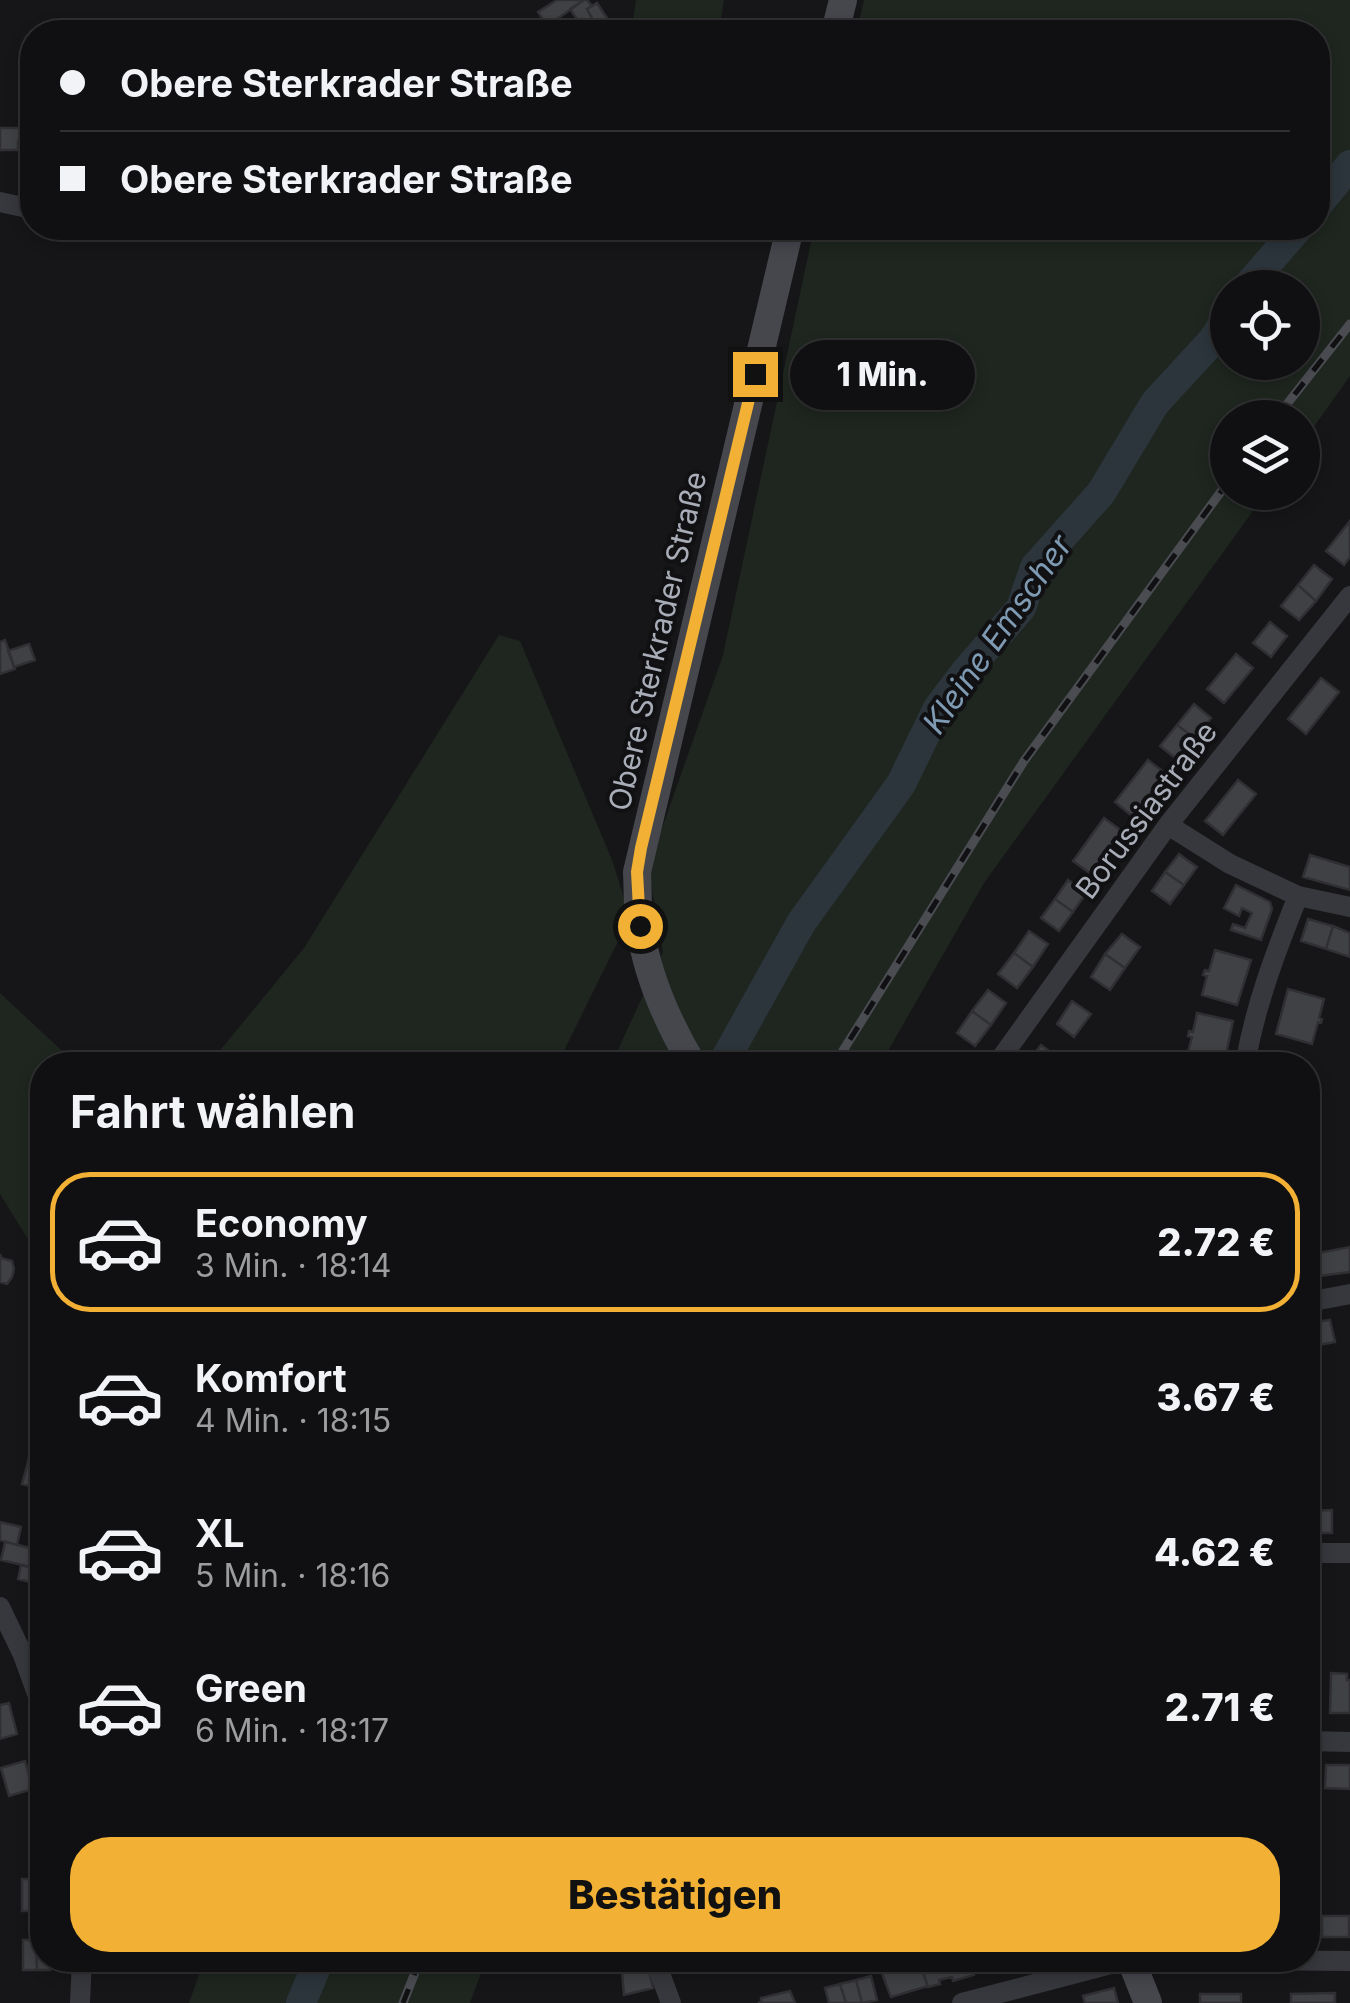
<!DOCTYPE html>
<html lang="de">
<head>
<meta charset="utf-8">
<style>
  body { margin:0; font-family:Inter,sans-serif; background:#19191b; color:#f1f3f6; height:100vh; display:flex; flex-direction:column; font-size:38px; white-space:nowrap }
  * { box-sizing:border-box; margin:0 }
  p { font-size:32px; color:#9c9d9f }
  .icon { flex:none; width:55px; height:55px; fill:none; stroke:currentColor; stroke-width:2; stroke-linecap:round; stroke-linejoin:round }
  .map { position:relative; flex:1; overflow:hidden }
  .panel { position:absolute; left:30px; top:1052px; width:1290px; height:920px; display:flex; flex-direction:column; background:#101012; border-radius:40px; box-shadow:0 5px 15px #0003,0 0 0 2px #303032 }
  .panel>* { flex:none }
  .banner { position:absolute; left:20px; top:20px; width:1310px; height:220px; border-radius:40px; box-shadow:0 5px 15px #0003,0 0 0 2px #303032; display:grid; align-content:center; height:220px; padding:0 40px; background:#101012 }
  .tools { position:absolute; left:1210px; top:270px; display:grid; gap:20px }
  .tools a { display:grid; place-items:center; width:110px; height:110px; border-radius:50%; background:#101012; box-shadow:0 5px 15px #0003,0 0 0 2px #303032; font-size:50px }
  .end { position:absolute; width:45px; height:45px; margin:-22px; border:12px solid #f2b134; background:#111; box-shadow:0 0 0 5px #111 }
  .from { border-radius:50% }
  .bubble { position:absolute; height:70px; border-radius:35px; background:#101012; box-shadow:0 5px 15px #0003,0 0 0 2px #303032; font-size:32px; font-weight:800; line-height:70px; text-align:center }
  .banner b { display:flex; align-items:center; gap:35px; height:95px; font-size:38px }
  .banner b+b { border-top:2px solid #303032 }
  .banner i { width:25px; height:25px; background:#f1f3f6 }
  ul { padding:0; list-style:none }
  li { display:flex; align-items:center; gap:30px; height:140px; margin:0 20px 15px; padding:0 20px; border:5px solid transparent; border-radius:40px }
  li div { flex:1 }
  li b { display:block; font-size:38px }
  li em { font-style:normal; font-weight:800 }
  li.on { border-color:#f2b134 }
  li>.icon { width:90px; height:90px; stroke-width:1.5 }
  h2 { padding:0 40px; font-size:45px; line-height:120px }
  .primary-button { display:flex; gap:20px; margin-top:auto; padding:20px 40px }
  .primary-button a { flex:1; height:115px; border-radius:40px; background:#f2b134; color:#111; font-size:40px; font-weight:800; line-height:115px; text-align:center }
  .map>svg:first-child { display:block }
</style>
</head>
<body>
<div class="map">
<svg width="1350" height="2003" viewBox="0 0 1350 2003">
  <rect width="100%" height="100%" fill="#161618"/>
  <path fill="#1e261f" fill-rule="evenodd" d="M636 0H724L719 32 633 20Z
    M864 0H1350V376L1303 442 1302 418H1228V492L1266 493 984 883 880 1065H611L663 952 648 868 723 655 814 228H1318V32H857ZM1228 288H1302V362H1228Z
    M499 635 520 641 612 860 630 917 557 1065H208L304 948Z
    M0 993 75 1063 80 1065H42V1262L0 1194Z
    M204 1960H486L470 2003H189Z"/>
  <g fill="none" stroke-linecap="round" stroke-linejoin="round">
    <path stroke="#2c353c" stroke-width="30" d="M1318 204 1350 165
      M1246 288 1298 228
      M722 1065 801 923 901 784 938 708 966 671 1021 608 1035 567 1101 493 1155 403 1213 340 1228 317
      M301 2003 319 1960"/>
  </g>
  <path fill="#404145" stroke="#303034" stroke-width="2.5" d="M557 0H584L547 26 538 12Z
    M584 0H587L592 6 587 9 593 20 582 27 570 9Z
    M597 3 615 30 612 32H585L582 27 593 20 587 9Z
    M0 128H25V141H18V150H0Z
    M1350 521V557L1344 565 1326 551Z
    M1314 565 1332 579 1316 601 1298 585Z
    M1298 585 1316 601 1299 620 1281 606Z
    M1270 622 1287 636 1271 657 1253 643Z
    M5 640 15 669 0 674V642Z
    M29 644 35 660 14 667 8 651Z
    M1236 654 1253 668 1224 703 1207 689Z
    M1321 678 1339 692 1306 734 1288 719Z
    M1194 704 1211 718 1196 739 1177 725Z
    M1177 725 1196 739 1179 761 1160 746Z
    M1148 760 1166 774 1132 816 1115 802Z
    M1238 780 1256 794 1223 835 1205 821Z
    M1104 818 1122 831 1091 874 1073 861Z
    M1179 854 1197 867 1184 885 1165 872Z
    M1310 855 1350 867V890L1303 877Z
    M1165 872 1184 885 1170 904 1152 891Z
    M1068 880 1086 893 1073 912 1055 899Z
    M1236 885 1270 902 1272 909 1261 940 1231 930 1233 924 1245 928 1252 913 1242 908 1239 916 1224 908Z
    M1055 899 1073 912 1059 931 1041 918Z
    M1308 919 1333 926 1326 949 1301 941Z
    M1333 926 1350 933V957L1326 949Z
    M1029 931 1048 944 1033 967 1014 953Z
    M1122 934 1140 947 1125 968 1105 954Z
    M1215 950 1251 960 1237 1005 1202 995 1207 976 1203 975 1205 970 1209 971Z
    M1014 953 1033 967 1017 988 998 974Z
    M1105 954 1125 968 1110 990 1091 977Z
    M1288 989 1324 999 1319 1018 1322 1019 1321 1023 1318 1022 1312 1044 1276 1034Z
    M988 990 1006 1003 991 1025 972 1011Z
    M1072 1001 1091 1014 1074 1037 1057 1024Z
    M972 1011 991 1025 975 1046 957 1033Z
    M1197 1013 1233 1021 1224 1064 1187 1056 1192 1037 1188 1036 1189 1031 1193 1032Z
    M1041 1045 1060 1059 1056 1065H1026Z
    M1350 1247V1272L1319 1276 1314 1254Z
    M0 1254 1 1258 12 1261 14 1269 12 1277 7 1284 0 1282Z
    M1330 1320 1335 1342 1308 1347V1323Z
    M31 1448 42 1451V1470L27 1466Z
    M27 1466 42 1470V1489L22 1484Z
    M1332 1510V1533H1308V1511Z
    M0 1522 21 1527 17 1545 0 1540Z
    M5 1542 35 1549 31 1567 1 1560Z
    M21 1565 42 1571V1585L18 1579Z
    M1331 1673 1347 1674V1680H1350V1713H1330Z
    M9 1703 17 1734 0 1739V1705Z
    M25 1761 33 1789 9 1796 1 1768Z
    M1326 1765H1350V1789L1325 1788Z
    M22 1879H35L36 1911H22Z
    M1322 1916H1349V1937H1322Z
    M23 1940H36L37 1970H23Z
    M36 1940H42V1960H50V1970H37Z
    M888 1960H918L928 1986 891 1997 878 1963 880 1966 889 1962Z
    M919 1960H995L998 1969 987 1972 986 1968 973 1971 974 1975 953 1981 952 1977 939 1980 940 1984 928 1987Z
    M648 1966 653 1988 624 1995 622 1972Z
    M871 1976 877 2000 862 2003 856 1980Z
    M856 1980 862 2003H846L840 1984Z
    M840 1984 846 2003H829L825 1988Z
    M1114 1988 1118 2003H1085L1083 1996Z
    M790 1991 795 2003H758L761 2002V1998Z
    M1335 1993V2003H1291V1994Z
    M1200 1994H1241V2003H1200Z"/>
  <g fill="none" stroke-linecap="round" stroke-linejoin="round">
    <path stroke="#37383d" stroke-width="20" d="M0 202 32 209
      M1168 825 1230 864 1298 896 1350 907
      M996 1065 1168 825 1350 596
      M1245 1065C1255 1006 1276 951 1298 896
      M1308 1302 1350 1294
      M1308 1553H1350
      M0 1607 23 1655 42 1707
      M1308 1741 1350 1742
      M655 1960 671 2003
      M1246 1960 1350 1961
      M80 2003 82 1960
      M962 2003 1126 1960"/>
    <path stroke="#45474d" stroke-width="28" d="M835 32 843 0
      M693 1065C668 1023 647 976 640 927 637 909 638 890 637 872L790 228
      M1131 1960 1148 2003"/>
    <g stroke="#4a4c52" stroke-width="9">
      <path id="rail" d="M1276 418 1350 324
        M834 1065 1024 761 1228 482
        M403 2003 420 1960"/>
    </g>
    <use href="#rail" stroke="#111113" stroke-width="5" stroke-dasharray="15" stroke-linecap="butt"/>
  </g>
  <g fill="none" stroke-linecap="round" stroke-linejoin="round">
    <path stroke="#f2b134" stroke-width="12" d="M640 926 637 872 641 848 755 374"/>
  </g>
  <g text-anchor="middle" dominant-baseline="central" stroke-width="8" stroke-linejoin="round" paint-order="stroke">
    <g font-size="30" fill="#a8adb8" stroke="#111113">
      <text transform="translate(657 641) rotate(-77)">Obere Sterkrader Straße</text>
      <text transform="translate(1146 810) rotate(-53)">Borussiastraße</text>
    </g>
    <g font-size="32" font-style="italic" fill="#7f9bb3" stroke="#111113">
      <text transform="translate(997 634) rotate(-55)">Kleine Emscher</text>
    </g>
  </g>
</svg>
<div class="tools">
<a><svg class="icon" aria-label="locate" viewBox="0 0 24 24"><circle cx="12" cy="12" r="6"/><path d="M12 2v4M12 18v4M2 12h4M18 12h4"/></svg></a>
<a><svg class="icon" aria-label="layers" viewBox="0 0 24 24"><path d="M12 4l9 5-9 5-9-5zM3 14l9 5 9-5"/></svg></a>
</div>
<i class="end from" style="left:640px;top:926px"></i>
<i class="end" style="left:755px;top:374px"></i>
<div class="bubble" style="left:790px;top:340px;width:185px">1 Min.</div>
<div class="banner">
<b><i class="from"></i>Obere Sterkrader Straße</b>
<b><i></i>Obere Sterkrader Straße</b>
</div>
<section class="panel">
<h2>Fahrt wählen</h2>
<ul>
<li class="on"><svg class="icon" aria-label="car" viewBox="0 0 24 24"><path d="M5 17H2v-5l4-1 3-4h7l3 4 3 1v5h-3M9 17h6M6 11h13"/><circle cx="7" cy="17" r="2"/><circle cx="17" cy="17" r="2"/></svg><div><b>Economy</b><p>3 Min. · 18:14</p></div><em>2.72 €</em></li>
<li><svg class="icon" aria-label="car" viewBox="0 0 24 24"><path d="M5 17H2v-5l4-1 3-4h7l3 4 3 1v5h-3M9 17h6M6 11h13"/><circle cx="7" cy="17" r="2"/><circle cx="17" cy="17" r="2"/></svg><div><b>Komfort</b><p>4 Min. · 18:15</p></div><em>3.67 €</em></li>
<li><svg class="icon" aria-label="car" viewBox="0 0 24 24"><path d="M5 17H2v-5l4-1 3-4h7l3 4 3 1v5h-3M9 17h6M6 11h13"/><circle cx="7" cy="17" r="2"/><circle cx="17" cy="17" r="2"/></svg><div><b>XL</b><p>5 Min. · 18:16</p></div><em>4.62 €</em></li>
<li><svg class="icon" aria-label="car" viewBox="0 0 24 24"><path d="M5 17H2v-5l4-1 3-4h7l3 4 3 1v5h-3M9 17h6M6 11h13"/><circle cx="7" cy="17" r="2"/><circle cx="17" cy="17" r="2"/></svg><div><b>Green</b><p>6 Min. · 18:17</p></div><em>2.71 €</em></li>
</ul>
<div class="primary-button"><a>Bestätigen</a></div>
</section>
</div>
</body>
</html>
